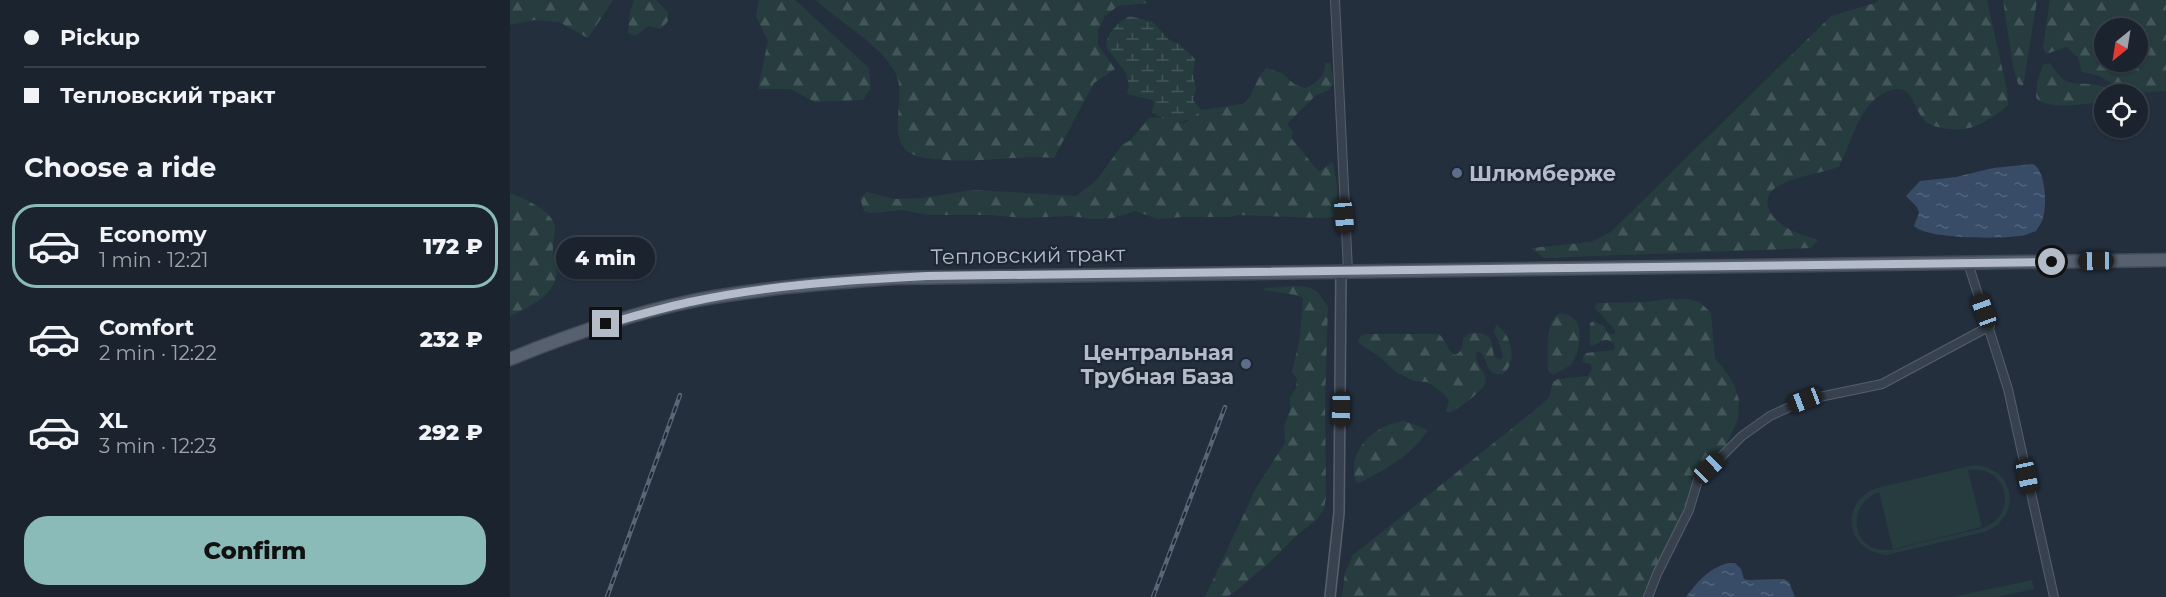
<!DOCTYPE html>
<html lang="en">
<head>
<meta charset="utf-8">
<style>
  body { margin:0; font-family:Montserrat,sans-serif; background:#242b36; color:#f1f3f6; height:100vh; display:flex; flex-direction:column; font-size:22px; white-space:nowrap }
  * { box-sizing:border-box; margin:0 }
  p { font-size:20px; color:#a0a4aa }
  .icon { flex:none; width:33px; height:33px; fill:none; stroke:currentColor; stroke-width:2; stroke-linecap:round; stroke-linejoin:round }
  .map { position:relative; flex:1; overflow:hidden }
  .panel { display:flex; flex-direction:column; background:#1b232e; width:510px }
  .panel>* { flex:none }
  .hud { display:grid; align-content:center; height:132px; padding:0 24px; background:#1b232e }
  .needle { width:39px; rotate:210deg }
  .fabs { position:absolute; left:1584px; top:18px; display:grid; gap:12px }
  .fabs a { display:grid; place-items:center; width:54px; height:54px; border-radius:50%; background:#1b232e; box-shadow:0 2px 4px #0004,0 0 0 2px #39404a; font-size:30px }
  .end { position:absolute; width:27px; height:27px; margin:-14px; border:8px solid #b4bcc9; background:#111; box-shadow:0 0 0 3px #111 }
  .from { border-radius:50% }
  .bubble { position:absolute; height:42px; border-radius:21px; background:#1b232e; box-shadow:0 2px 4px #0004,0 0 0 2px #39404a; font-size:20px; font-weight:800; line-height:42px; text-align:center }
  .car { position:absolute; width:18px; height:36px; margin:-18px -9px; border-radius:8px; box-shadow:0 0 4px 2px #0007; background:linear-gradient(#222 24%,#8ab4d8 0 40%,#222 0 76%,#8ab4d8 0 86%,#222 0) }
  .hud b { display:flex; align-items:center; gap:21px; height:57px; font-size:22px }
  .hud b+b { border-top:2px solid #39404a }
  .hud i { width:15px; height:15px; background:#f1f3f6 }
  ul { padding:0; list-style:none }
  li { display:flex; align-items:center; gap:18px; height:84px; margin:0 12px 9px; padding:0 12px; border:3px solid transparent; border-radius:24px }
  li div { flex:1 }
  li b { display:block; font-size:22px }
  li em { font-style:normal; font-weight:800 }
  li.selected { border-color:#8bbbb9 }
  li>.icon { width:54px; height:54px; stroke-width:1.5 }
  h2 { padding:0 24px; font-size:27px; line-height:72px }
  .button { display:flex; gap:12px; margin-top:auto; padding:12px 24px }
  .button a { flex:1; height:69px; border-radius:24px; background:#8bbbb9; color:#111; font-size:24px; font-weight:800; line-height:69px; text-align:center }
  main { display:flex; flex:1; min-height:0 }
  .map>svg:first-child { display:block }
</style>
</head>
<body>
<main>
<section class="panel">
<div class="hud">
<b><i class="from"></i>Pickup</b>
<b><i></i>Тепловский тракт</b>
</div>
<h2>Choose a ride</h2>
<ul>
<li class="selected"><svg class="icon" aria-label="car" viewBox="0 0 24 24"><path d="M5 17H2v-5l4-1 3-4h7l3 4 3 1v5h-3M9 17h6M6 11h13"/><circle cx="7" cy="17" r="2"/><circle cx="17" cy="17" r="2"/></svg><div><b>Economy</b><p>1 min · 12:21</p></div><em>172 ₽</em></li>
<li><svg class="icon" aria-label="car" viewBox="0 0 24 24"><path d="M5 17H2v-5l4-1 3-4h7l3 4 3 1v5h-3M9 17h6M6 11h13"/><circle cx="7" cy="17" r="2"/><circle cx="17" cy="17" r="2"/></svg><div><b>Comfort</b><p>2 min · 12:22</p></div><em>232 ₽</em></li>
<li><svg class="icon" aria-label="car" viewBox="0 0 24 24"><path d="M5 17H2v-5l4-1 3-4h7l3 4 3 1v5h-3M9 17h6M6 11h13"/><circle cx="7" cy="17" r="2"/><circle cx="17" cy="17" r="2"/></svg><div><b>XL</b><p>3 min · 12:23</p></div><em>292 ₽</em></li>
</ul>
<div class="button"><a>Confirm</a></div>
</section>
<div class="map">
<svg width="1656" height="597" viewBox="0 0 1656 597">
  <defs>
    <pattern id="forest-firs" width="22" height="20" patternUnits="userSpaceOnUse" patternTransform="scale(1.5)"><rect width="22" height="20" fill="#263c3f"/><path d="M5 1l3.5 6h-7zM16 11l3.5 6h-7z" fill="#435659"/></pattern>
    <pattern id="wetland-marsh" width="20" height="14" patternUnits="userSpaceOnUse" patternTransform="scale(1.5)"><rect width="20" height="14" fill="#263c3f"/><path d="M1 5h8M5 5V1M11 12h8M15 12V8" fill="none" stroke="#435659"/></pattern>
    <pattern id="water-ripples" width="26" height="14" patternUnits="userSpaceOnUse" patternTransform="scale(1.5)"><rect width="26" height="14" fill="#394c67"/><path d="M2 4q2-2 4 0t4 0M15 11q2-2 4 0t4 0" fill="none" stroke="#53647b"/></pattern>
  </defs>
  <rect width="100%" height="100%" fill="#242f3e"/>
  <path fill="#263c3f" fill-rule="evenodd" d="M1464 465C1506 467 1513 518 1474 532L1377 555C1336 552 1328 502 1367 488ZM1458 470C1497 464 1510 514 1473 528 1450 533 1428 539 1405 544 1395 547 1384 551 1373 550 1339 547 1338 503 1369 492L1383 549 1472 527Z
    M1522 580 1524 589 1487 597H1442Z"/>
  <path fill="url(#forest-firs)" fill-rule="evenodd" d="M0 0H103L78 38 49 22 25 20 0 25Z
    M124 0H146L158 12V21L151 29 139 26 125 36 118 33 120 12Z
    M249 0H285L359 68 361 88 353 100 305 102 280 89H248L258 41 246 16Z
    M306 0H635L638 3 608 6 595 16 588 31V45L605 69 584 83 544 158C504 155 465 164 425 159 420 158 413 158 407 156 372 144 398 99 386 74 371 44 331 24 306 0Z
    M1369 0H1477L1497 90 1498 105C1490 113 1470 126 1459 128 1448 131 1427 129 1418 123 1408 116 1407 107 1401 97 1391 81 1372 92 1362 102 1346 119 1339 147 1329 167 1309 174 1288 175 1270 185 1247 197 1259 218 1277 228 1286 234 1298 236 1308 240L1301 248 1034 258 1021 248 1081 242 1101 232 1321 16 1365 3Z
    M1493 0H1527L1513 86 1508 84 1503 66Z
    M1540 0H1656V91L1612 94C1601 80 1590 75 1572 72L1568 57 1556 47 1536 54 1533 47ZM1594 28H1628V62H1594Z
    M815 63H820L824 83 819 90 805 96 777 124 783 132 781 138 809 172 822 162 823 164 827 185V213L824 217 813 218 727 215 720 217H672L647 219 625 211 603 218 584 219 560 216 515 218 480 215H417L393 210 360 213 354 211 350 198 357 192 384 199 412 198 463 190 566 196 586 181 612 145 621 140 639 118C652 116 662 122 675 123L691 110 733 104 739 99 749 77 756 68 772 73 784 84 795 88C805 84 816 76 815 63Z
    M1539 63C1544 68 1549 78 1556 81 1571 87 1591 79 1602 94H1594V101C1577 104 1540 111 1526 98L1527 83 1533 65Z
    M0 193C13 198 46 212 45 229 45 237 42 243 43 252 44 258 47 264 47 270 47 295 19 307 0 316Z
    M784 286 798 287 808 292 818 307 815 399 816 497 814 509 807 519 786 536 761 561 726 591 717 597H695L746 488 775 443 774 426 780 411V398L786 388 787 379 782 372 790 338 793 298 786 295 753 290 755 288Z
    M1156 299H1178L1190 302 1201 313 1205 358 1219 376 1224 385 1229 400 1228 419 1215 447 1185 477 1172 514 1141 577 1134 597H832L835 573 843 555 1030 406 1039 397 1043 382 1048 379 1078 376 1082 369 1081 364 1073 362V357L1076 353 1104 350 1105 346C1099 337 1092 339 1084 346L1080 345V323L1084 321 1094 326 1098 333 1104 335 1105 330 1084 307 1088 303 1138 302Z
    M1052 313C1077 317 1071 349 1061 365L1043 375 1038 371C1038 356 1034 316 1052 313Z
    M986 325C1002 334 1008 362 993 374 975 376 979 360 969 351L966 353C965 364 975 370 976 380 976 389 949 409 940 412H936L939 400 931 391 917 382 904 381 886 372 867 355 851 345 848 341 851 336 855 334H929C935 339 937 350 945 355 952 352 953 346 953 338 960 332 977 330 981 341 983 346 983 352 984 357L990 360 993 357 989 342 984 332Z
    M894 421 918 430C902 455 875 470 849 483L846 482C836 450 864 425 894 421Z"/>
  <path fill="url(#wetland-marsh)" d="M619 16 643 22 659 40 669 44 685 59 683 75 686 88 683 100 691 110C674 127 661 125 642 112L644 102 642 100 617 94 619 86 616 73 596 47C597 32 607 24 619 16Z"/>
  <path fill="url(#water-ripples)" d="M1523 164C1536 171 1537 205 1533 218 1532 223 1528 227 1526 231 1520 233 1514 236 1508 236 1489 239 1416 239 1404 226L1409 213 1407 207 1396 196 1410 181 1446 177 1483 168Z
    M1218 563H1225L1231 569 1234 579 1238 580 1274 579 1279 582 1285 597H1176C1188 581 1198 569 1218 563Z"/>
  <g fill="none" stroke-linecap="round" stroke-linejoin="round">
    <g stroke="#565f6c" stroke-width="10">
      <path id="minor" d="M825 0 838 271
        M1458 263 1498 389 1544 597
        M1138 597 1147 574 1179 510 1188 480 1232 436 1260 416 1295 400 1372 384 1480 326"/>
    </g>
    <g stroke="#565f6c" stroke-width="12">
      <path id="tertiary" d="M820 597 829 513 831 272"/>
    </g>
    <g stroke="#414a57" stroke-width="15">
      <path id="primary" d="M0 359C61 334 123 313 187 300 252 288 317 283 383 278L1656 260"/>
    </g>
    <use href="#minor" stroke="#38414e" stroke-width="8"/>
    <use href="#tertiary" stroke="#38414e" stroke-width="9"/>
    <use href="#primary" stroke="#56606e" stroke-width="12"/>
    <g stroke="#5a6575" stroke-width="4.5">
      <path id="rail" d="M97 597 170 395
        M643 597 715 407"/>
    </g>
    <use href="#rail" stroke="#1d2633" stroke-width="2" stroke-dasharray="7" stroke-linecap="butt"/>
  </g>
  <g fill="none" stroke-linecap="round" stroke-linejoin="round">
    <path stroke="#b4bcc9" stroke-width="8" d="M96 324C125 316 155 307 185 301 260 285 339 280 417 276L1542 262"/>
  </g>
  <g fill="#5c6f8a" stroke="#1d2633" stroke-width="2">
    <circle cx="947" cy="173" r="6"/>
    <circle cx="736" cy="364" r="6"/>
  </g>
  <g text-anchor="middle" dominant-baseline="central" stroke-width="4.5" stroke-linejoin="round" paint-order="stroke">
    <g font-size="21" font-weight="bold" fill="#b4bcc9" stroke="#1d2633" text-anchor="start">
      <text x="959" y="173">Шлюмберже</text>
      <text x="724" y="352" text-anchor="end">Центральная<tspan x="724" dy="24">Трубная База</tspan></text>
    </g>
    <g font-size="21" fill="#b4bcc9" stroke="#1d2633">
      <text transform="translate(518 255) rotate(-1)">Тепловский тракт</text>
    </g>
  </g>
</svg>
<div class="fabs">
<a><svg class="needle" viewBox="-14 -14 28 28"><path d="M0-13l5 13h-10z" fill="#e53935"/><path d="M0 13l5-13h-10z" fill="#a0a4aa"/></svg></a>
<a><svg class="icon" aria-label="locate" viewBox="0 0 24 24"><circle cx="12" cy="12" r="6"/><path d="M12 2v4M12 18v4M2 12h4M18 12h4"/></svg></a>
</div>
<i class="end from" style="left:1542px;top:262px"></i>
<i class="end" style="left:96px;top:324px"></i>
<div class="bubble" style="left:46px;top:237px;width:99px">4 min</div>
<i class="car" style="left:834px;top:216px;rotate:175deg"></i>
<i class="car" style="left:1586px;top:261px;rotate:269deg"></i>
<i class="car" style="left:1474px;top:311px;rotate:340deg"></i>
<i class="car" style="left:1295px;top:400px;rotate:249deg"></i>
<i class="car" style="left:831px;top:409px;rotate:181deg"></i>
<i class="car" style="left:1199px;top:468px;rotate:46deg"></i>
<i class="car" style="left:1517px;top:476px;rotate:168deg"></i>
</div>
</main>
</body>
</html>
